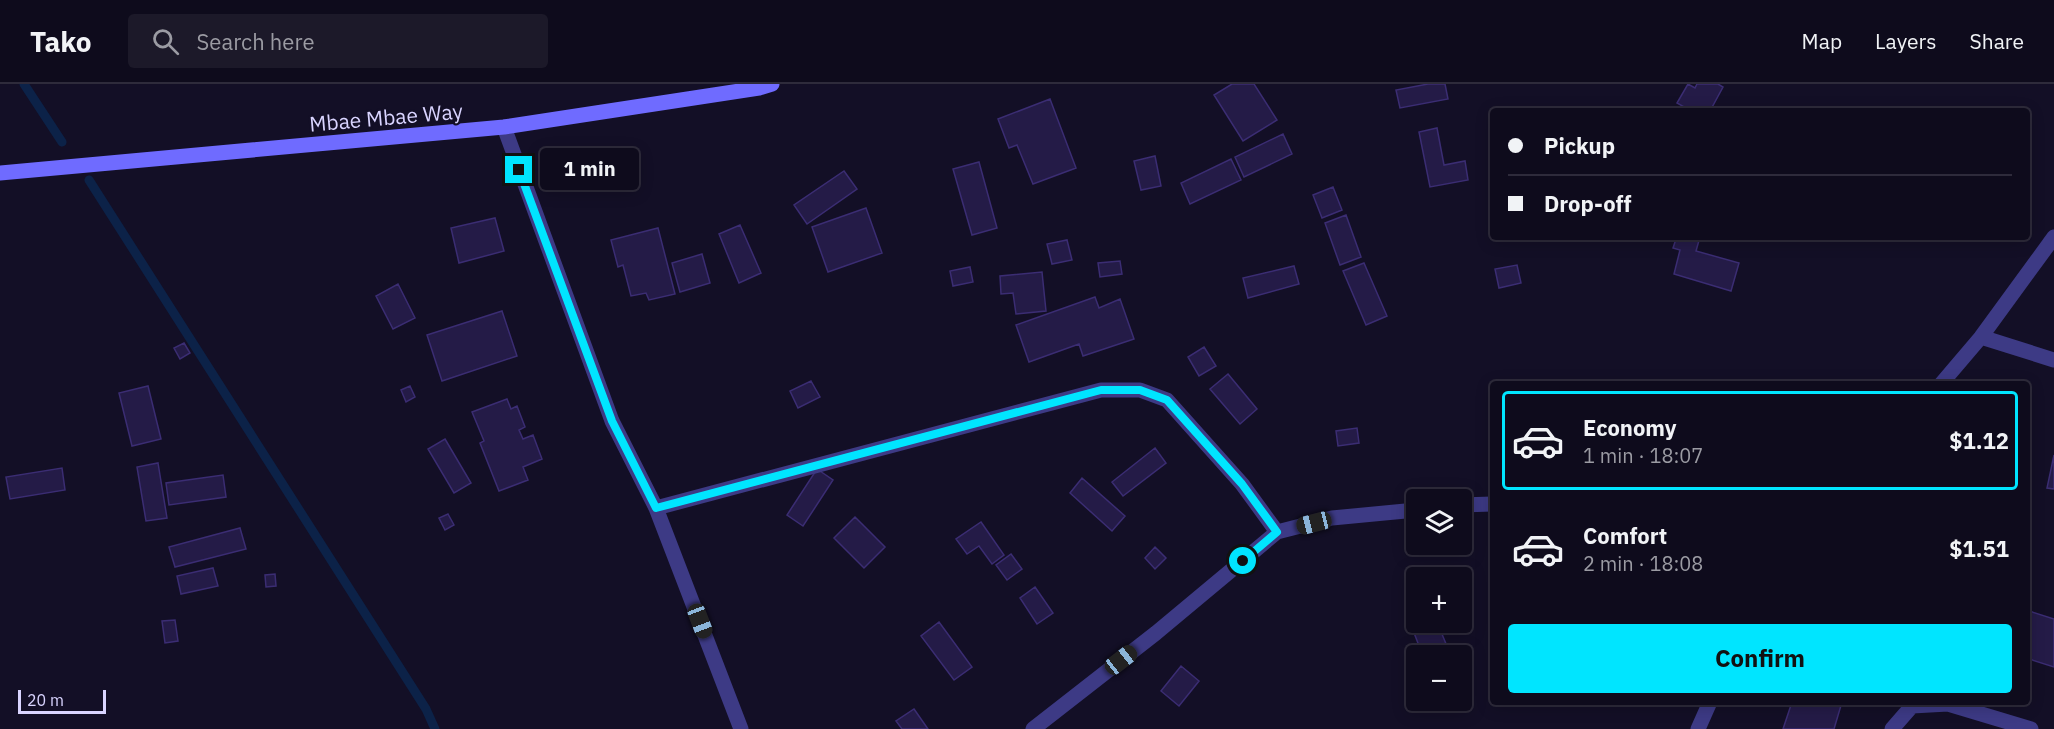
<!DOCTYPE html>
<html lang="en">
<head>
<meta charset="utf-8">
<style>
  body { margin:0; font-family:"IBM Plex Sans",sans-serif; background:#1c1929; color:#f1f3f6; height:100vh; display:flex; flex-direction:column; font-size:22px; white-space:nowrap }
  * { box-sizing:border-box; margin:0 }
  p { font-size:20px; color:#9b9ba3 }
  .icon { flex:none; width:33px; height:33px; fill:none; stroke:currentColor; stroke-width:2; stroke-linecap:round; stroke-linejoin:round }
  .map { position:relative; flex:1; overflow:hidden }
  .drawer { position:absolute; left:1490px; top:297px; width:540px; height:324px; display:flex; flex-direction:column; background:#0e0b1c; border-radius:6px; box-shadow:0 3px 15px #0003,0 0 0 2px #2e2b3b }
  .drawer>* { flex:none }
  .guide { position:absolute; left:1490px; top:24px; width:540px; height:132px; border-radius:6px; box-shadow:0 3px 15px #0003,0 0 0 2px #2e2b3b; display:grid; align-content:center; height:132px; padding:0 18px; background:#0e0b1c }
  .buttons { position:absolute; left:1406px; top:405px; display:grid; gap:12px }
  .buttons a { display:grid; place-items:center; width:66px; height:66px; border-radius:6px; background:#0e0b1c; box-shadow:0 3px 15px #0003,0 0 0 2px #2e2b3b; font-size:30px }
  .scale { position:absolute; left:18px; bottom:15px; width:88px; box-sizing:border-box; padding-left:6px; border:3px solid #d9d4ff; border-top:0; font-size:16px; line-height:21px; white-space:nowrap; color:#d9d4ff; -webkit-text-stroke:4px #130f26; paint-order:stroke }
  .end { position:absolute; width:27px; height:27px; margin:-14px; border:8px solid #00e5ff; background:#111; box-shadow:0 0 0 3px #111 }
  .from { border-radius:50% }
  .bubble { position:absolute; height:42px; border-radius:6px; background:#0e0b1c; box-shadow:0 3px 15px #0003,0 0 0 2px #2e2b3b; font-size:20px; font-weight:700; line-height:42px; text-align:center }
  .car { position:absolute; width:18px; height:36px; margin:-18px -9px; border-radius:8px; box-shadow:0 0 4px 2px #0007; background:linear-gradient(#222 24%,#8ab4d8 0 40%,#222 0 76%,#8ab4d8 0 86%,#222 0) }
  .guide b { display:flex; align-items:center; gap:21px; height:57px; font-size:22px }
  .guide b+b { border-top:2px solid #2e2b3b }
  .guide i { width:15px; height:15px; background:#f1f3f6 }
  ul { padding:10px 0 0; list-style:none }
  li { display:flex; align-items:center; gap:18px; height:99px; margin:0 12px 9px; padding:0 6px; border:3px solid transparent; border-radius:6px }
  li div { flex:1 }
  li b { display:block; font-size:22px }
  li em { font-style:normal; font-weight:700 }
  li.active { border-color:#00e5ff }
  li>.icon { width:54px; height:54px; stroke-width:1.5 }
  .primary-button { display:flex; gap:12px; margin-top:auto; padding:12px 18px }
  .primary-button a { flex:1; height:69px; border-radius:6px; background:#00e5ff; color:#111; font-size:24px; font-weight:700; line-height:69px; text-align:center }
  header { display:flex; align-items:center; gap:36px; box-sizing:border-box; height:84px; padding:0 30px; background:#0e0b1c; border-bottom:2px solid #2e2b3b }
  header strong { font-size:28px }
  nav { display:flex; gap:33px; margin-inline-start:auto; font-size:21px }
  .search { width:420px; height:54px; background:#1c1929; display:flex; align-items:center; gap:15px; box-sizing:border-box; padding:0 21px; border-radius:6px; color:#9b9ba3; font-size:22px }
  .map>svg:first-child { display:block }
</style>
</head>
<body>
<header>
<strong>Tako</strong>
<div class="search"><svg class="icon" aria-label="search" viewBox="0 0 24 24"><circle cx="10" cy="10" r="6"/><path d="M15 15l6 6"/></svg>Search here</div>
<nav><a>Map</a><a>Layers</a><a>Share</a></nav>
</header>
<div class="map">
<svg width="2054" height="645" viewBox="0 0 2054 645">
  <rect width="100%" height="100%" fill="#130f26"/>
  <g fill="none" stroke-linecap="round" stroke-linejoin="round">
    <path stroke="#0c2248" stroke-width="9" d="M24 0 62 58
      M89 96 426 625 435 645"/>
  </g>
  <path fill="#241b47" stroke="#3b2d73" stroke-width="1.5" d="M1232 0H1254L1277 36 1243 57 1214 11Z
    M1428 0H1445L1448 15 1400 24 1396 6Z
    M1688 0 1695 4 1697 0H1718L1723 3 1710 27H1684L1686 24 1677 19Z
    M1050 15 1076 84 1033 100 1017 61 1009 64 998 35Z
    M1437 44 1444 81 1465 77 1468 96 1430 103 1419 48Z
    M1283 50 1292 70 1244 93 1235 73Z
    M1155 72 1161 102 1141 106 1134 77Z
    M1231 75 1241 96 1190 120 1181 99Z
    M979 78 997 144 972 151 953 85Z
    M844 87 857 105 807 140 794 121Z
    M1333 103 1342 126 1322 134 1313 111Z
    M866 124 882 169 828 188 812 143Z
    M1346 131 1361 173 1340 181 1325 139Z
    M495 134 504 167 459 179 451 144Z
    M740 141 761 189 739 199 719 150Z
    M658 144 675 210 649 216 646 209 631 212 623 181 618 183 611 156Z
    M1667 153H1700L1696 167 1739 179 1731 207 1674 190 1680 166 1673 164 1676 155Z
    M1067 156 1072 176 1052 180 1047 160Z
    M702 170 710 199 680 208 672 179Z
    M1120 177 1122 190 1100 193 1098 179Z
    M1364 179 1387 232 1366 241 1343 187Z
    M1517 181 1521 199 1499 204 1495 185Z
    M1294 182 1299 200 1248 214 1243 194Z
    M970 183 973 198 953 202 950 187Z
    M1042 188 1046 227 1016 230 1013 209 1001 210 1000 192Z
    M398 200 415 234 393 245 376 212Z
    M1095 213 1099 224 1120 215 1134 255 1083 272 1079 260 1029 278 1016 241Z
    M502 227 517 272 442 297 427 251Z
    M184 259 190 269 180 275 174 264Z
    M1204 263 1216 282 1199 292 1188 273Z
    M1228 290 1257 325 1240 340 1210 305Z
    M811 297 820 313 798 324 790 307Z
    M148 302 161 355 132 362 119 309Z
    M410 302 415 313 406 318 401 306Z
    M507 315 511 325 517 322 525 343 519 346 523 355 533 351 542 375 523 383 528 396 499 407 480 359 484 357 472 328Z
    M1357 344 1359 359 1338 362 1336 347Z
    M445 355 471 399 454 409 428 365Z
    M1155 364 1166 379 1123 412 1112 398Z
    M2054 371V405L2047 404Z
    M158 379 167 434 146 437 137 383Z
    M62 384 65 406 10 415 6 393Z
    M817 385 833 396 803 442 787 431Z
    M223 391 226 413 169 421 166 399Z
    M1082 394 1125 432 1112 447 1070 409Z
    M448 430 454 441 445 446 439 434Z
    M855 433 885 463 864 484 834 454Z
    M981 438 1004 471 992 480 979 462 967 470 956 455Z
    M240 444 246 465 175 483 169 463Z
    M1155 463 1166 474 1155 485 1145 474Z
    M1011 470 1022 485 1007 496 996 481Z
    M213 484 218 502 181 510 177 492Z
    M275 490 276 502 266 503 265 491Z
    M1035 503 1053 529 1037 540 1020 514Z
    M2026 526 2054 535V583L2026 574Z
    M1416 534V538H1437L1451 572H1423L1409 536Z
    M175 536 178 557 165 559 162 537Z
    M939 538 972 583 954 596 921 552Z
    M1181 582 1199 597 1179 622 1161 607Z
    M1792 618H1842L1834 645H1783Z
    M914 625 928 645H902L896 637Z"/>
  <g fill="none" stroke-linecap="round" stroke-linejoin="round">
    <path stroke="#3d3a85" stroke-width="15" d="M504 43 612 337 656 424 741 645
      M1981 253 2054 276
      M1941 300 1981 253 2054 153
      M1461 421 1492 420
      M656 424 1101 306H1140L1167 316 1242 400 1277 448 1332 434 1416 426
      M1033 645 1156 549 1277 448
      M1698 645 1710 618
      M1892 645 1912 622 1948 620 2031 645"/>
    <path stroke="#6f6bff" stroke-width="15" d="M0 89 504 43 759 4 772 0"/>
  </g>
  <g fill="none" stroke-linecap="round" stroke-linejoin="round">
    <path stroke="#00e5ff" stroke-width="8" d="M519 86 612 337 656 424 1101 306H1140L1167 316 1242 400 1277 448 1243 477"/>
  </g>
  <g text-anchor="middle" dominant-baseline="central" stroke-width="4.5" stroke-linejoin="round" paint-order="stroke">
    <g font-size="21" fill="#d9d4ff" stroke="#130f26">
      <text transform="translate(386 33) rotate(-5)">Mbae Mbae Way</text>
    </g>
  </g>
</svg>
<div class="buttons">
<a><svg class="icon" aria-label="layers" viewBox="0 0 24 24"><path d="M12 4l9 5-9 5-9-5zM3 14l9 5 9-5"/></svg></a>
<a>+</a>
<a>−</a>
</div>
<div class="scale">20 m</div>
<i class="end from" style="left:1243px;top:477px"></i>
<i class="end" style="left:519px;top:86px"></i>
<div class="bubble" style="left:540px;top:64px;width:99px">1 min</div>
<i class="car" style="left:1314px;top:439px;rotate:256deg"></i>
<i class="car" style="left:700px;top:537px;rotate:159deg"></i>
<i class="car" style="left:1121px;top:576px;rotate:52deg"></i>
<div class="guide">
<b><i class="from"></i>Pickup</b>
<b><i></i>Drop-off</b>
</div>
<section class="drawer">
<ul>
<li class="active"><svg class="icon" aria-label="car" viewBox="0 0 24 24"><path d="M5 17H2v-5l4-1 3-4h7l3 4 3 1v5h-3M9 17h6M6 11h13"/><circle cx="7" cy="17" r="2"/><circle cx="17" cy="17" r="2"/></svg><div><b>Economy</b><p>1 min · 18:07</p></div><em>$1.12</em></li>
<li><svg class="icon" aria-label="car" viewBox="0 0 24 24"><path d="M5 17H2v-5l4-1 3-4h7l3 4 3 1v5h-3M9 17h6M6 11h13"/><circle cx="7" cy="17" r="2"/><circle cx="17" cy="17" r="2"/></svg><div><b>Comfort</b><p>2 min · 18:08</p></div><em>$1.51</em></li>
</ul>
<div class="primary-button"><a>Confirm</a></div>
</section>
</div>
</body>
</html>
